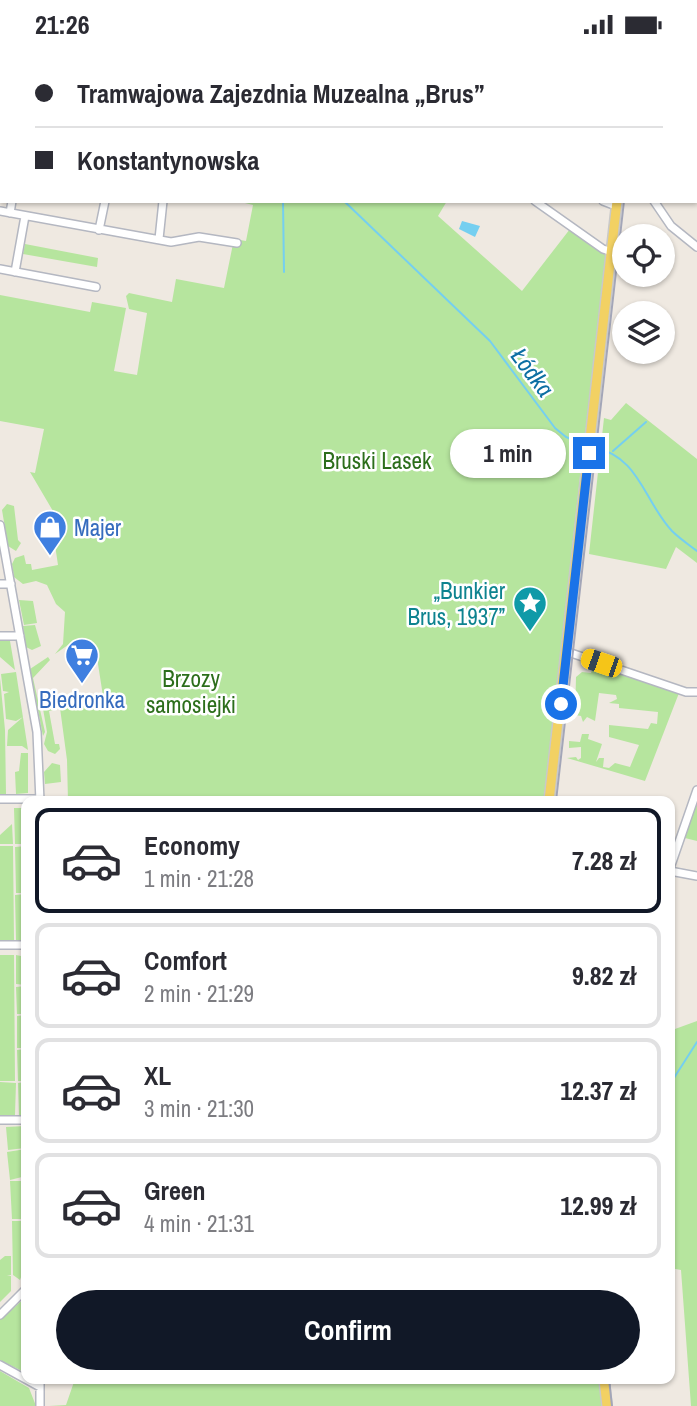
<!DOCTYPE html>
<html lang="en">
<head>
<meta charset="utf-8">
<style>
  body { margin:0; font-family:"Archivo Narrow",sans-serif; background:#f2f2f3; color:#2b2b33; height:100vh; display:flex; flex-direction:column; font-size:26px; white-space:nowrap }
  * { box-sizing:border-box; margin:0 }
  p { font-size:23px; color:#7c7c81 }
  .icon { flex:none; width:38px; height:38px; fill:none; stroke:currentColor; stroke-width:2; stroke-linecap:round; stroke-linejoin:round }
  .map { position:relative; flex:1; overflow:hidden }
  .sheet { position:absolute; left:21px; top:747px; width:654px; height:588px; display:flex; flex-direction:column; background:#fff; border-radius:14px; box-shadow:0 2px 5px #0004 }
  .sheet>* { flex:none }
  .banner { position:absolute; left:0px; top:0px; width:698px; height:154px; box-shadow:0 2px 5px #0004; display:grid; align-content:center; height:154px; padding:0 35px; background:#fff }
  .tools { position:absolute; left:612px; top:175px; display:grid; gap:14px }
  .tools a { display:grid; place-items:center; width:63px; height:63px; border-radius:50%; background:#fff; box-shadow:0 2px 5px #0004; font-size:35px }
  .end { position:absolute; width:32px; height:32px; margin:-16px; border:9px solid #1a73e8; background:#fff; box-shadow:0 0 0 4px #fff }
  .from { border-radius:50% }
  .bubble { position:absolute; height:49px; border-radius:24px; background:#fff; box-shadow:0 2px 5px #0004; font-size:23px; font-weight:800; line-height:49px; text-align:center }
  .car { position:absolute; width:21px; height:42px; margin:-21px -10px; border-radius:9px; box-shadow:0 0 5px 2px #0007; background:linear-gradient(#f5c518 24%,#345 0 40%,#f5c518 0 76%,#345 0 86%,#f5c518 0) }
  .banner b { display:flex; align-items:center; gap:24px; height:66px; font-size:26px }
  .banner b+b { border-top:2px solid #e1e1e2 }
  .banner i { width:18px; height:18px; background:#2b2b33 }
  ul { padding:12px 0 0; list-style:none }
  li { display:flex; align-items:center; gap:21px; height:105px; margin:0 14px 10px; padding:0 21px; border:4px solid #e1e1e2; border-radius:14px }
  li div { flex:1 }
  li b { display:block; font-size:26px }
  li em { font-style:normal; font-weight:800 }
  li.on { border-color:#111827 }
  li>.icon { width:63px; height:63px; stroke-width:1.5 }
  .cta { display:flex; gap:14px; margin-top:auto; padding:14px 35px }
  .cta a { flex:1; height:80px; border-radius:42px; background:#111827; color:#fff; font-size:28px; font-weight:800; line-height:80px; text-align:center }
  .status { display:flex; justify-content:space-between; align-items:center; height:49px; padding:0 35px; background:#fff; direction:ltr }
  .status svg { height:19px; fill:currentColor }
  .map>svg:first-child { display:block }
</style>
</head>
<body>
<div class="status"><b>21:26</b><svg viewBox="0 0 49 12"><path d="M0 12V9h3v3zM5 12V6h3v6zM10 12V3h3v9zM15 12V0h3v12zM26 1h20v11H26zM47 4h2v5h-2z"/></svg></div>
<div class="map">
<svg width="697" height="1357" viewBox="0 0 697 1357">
  <rect width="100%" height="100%" fill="#efe9e1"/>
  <path fill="#b6e59e" d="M226 0H357L226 2Z
    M237 152H447L438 167 522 242 570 180 608 208 583 401 544 752H483L463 748 462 752H68L67 711 60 659 103 647 95 596 91 593 68 596 55 605 63 595 65 563 56 555 47 536 36 532 23 535 14 528 12 515 15 509 24 506 26 515H31L32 521 58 516 55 496 60 492V474L30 423 35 424 44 380 0 372V246L90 263 92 253 126 259 114 322 137 326 147 264 129 260 126 247 129 244 172 253 176 230 224 239 234 190 246 192 253 156Z
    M25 195 98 209 97 218 23 205Z
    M626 354 697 410V514L676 498 666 520 589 505 604 369 611 371Z
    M7 455 14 457 18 491 21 494 16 502 8 497 2 461Z
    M19 551 33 552 37 574 24 576Z
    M35 576 41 597 32 601 26 598 23 577Z
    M0 592H10L15 621 0 608Z
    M48 608 50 611 33 629 45 683 43 687 30 620Z
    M594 615 679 644 645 732 567 709 576 708 578 711 581 709V698L569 699V692L580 693 582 685H589L588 690 602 695 596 713 599 709H604L603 718 609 719 615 714 630 718 639 696 609 688V676L648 680 651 674 657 675 658 663 619 659V655L609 654 617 650 616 646 599 644 595 672 587 668 583 673 581 667 575 666 576 628 582 623 591 624Z
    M16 623 28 701 22 697H7L8 681 23 668 16 672 6 670 4 645 9 643 3 642 1 625Z
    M0 629 5 681 6 745H0Z
    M42 654 53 661 49 662 55 695H59L60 700 55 705 48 702 44 695 47 683Z
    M21 704H28V744L16 745 15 723 19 722Z
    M52 714 60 716 61 733 45 735 44 723Z
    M697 753V792L685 789Z
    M14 759H26V795H15Z
    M12 775 13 795H0V786Z
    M0 797H13L14 892H0Z
    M26 797V844H16L15 798Z
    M26 845V891H16L15 846Z
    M0 906H14L15 1032H0Z
    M16 906 26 908V936L16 935Z
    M26 937V965H17L16 938Z
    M26 966V999H17V967Z
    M697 972V1357H691L681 1221 670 1219V1000L675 980Z
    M26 1000V1032H18L17 1001Z
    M0 1033 16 1034 15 1066H0Z
    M26 1033V1066H19L18 1034Z
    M26 1077 25 1099 8 1101 6 1078Z
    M26 1100V1127L10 1131 7 1103Z
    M10 1132H26L24 1170H12Z
    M12 1172H26V1214L20 1231 13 1226Z
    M5 1207H11V1226H7L11 1227V1242L0 1253V1211Z
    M26 1248V1322L24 1323 0 1311V1271Z
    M0 1322 29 1339 36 1357H0Z
    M75 1330H600L603 1357H49L66 1356Z"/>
  <path fill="#75cff0" d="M462 172 480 177 475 188 459 180Z"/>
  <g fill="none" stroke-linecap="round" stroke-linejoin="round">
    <path stroke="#75cff0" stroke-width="2" d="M275 0 276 2
      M283 152 284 223
      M344 152 490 292 555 379 566 388 587 397
      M592 398C640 407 643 451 672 482 679 489 689 496 697 502
      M613 402 646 373
      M670 1041 672 1032 697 993"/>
    <g stroke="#b4b7c1" stroke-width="10">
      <path id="minor" d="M384 0 386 2
        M40 2V0
        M134 2 135 0
        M188 2V0
        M393 2 395 0
        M535 152 603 200 612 203
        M603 152 616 157
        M654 152 671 177 697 198
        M0 162 171 193 199 188 237 194
        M10 164 12 152
        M99 181 105 152
        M159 190 163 152
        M0 220 96 238
        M15 223 25 167
        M0 476 37 683 40 752
        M0 535H11
        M0 587H20
        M568 603 686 643H697
        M0 750H40
        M670 819 697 741
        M670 822 697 827
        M0 896H26
        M0 1071H26
        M0 1266 26 1240
        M0 1316 40 1338
        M40 1357V1330"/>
    </g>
    <g stroke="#c9c9c9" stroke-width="12">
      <path id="major" d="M633 2 634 0
        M549 752 617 152
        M604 1330 607 1357"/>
    </g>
    <use href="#minor" stroke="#fff" stroke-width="7"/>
    <use href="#major" stroke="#f2d163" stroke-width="9"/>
    <path stroke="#a3a6b8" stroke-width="2" d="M638 2 639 0
      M556 752 624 152
      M609 1330 612 1357"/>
  </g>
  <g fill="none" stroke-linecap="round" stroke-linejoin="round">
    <path stroke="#1a73e8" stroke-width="9" d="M561 655 589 404"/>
  </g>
  <defs>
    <g id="shop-pin" transform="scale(1.75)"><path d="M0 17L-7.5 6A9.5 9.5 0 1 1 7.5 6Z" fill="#3f7fe0" stroke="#fff"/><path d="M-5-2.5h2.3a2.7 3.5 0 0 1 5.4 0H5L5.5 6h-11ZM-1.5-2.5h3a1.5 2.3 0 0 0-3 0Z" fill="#fff"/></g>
    <g id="sight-pin" transform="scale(1.75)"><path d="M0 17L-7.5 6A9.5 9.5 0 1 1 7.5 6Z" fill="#0f9aa8" stroke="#fff"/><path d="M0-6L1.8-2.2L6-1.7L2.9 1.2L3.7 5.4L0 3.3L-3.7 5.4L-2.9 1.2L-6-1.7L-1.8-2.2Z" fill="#fff"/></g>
    <g id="supermarket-pin" transform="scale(1.75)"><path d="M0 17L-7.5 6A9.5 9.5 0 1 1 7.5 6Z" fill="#3f7fe0" stroke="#fff"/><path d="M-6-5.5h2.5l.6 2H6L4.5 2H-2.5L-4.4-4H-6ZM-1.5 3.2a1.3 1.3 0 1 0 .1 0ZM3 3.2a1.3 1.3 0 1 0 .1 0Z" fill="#fff"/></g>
  </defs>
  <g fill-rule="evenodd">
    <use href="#shop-pin" x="50" y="478"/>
    <use href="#sight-pin" x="530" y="554"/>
    <use href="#supermarket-pin" x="82" y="606"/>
  </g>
  <g text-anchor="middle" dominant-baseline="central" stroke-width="5" stroke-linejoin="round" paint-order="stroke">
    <g font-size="23" fill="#2c6e1b" stroke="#fff">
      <text x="377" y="411">Bruski Lasek</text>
      <text x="191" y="629">Brzozy<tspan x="191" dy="26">samosiejki</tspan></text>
    </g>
    <g font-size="23" fill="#366cbe" stroke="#fff" text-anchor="start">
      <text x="74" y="478">Majer</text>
      <text x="82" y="650" text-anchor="middle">Biedronka</text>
    </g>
    <g font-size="23" fill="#0d838f" stroke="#fff" text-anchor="end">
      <text x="505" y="541">„Bunkier<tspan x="505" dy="26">Brus, 1937”</tspan></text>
    </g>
    <g font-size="24" font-style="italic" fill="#0d6fa3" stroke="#fff">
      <text transform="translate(533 323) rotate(53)">Łódka</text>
    </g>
  </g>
</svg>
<div class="tools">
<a><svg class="icon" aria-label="locate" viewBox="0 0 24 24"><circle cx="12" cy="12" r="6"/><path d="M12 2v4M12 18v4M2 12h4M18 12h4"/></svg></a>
<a><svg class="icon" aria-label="layers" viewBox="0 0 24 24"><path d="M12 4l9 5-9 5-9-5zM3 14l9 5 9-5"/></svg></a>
</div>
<i class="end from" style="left:561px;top:655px"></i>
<i class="end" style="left:589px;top:404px"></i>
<div class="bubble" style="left:450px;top:380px;width:116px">1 min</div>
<i class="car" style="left:601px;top:614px;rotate:289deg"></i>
<div class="banner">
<b><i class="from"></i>Tramwajowa Zajezdnia Muzealna „Brus”</b>
<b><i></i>Konstantynowska</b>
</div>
<section class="sheet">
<ul>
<li class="on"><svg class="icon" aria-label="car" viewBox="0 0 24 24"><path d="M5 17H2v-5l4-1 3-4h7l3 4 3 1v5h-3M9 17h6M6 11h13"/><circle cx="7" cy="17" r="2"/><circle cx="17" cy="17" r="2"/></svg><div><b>Economy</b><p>1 min · 21:28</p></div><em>7.28 zł</em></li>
<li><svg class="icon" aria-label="car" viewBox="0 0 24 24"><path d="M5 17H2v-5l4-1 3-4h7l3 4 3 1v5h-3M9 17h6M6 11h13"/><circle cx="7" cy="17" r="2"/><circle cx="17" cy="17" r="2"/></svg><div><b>Comfort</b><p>2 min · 21:29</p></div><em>9.82 zł</em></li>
<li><svg class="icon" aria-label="car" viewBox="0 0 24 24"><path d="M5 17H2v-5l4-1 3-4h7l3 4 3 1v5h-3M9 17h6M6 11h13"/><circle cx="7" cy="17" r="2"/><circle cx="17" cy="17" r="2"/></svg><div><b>XL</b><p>3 min · 21:30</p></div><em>12.37 zł</em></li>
<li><svg class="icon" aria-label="car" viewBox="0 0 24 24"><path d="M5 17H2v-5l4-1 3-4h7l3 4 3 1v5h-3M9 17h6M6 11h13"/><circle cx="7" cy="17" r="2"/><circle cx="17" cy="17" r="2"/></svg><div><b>Green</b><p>4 min · 21:31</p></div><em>12.99 zł</em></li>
</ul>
<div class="cta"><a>Confirm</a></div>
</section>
</div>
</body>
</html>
